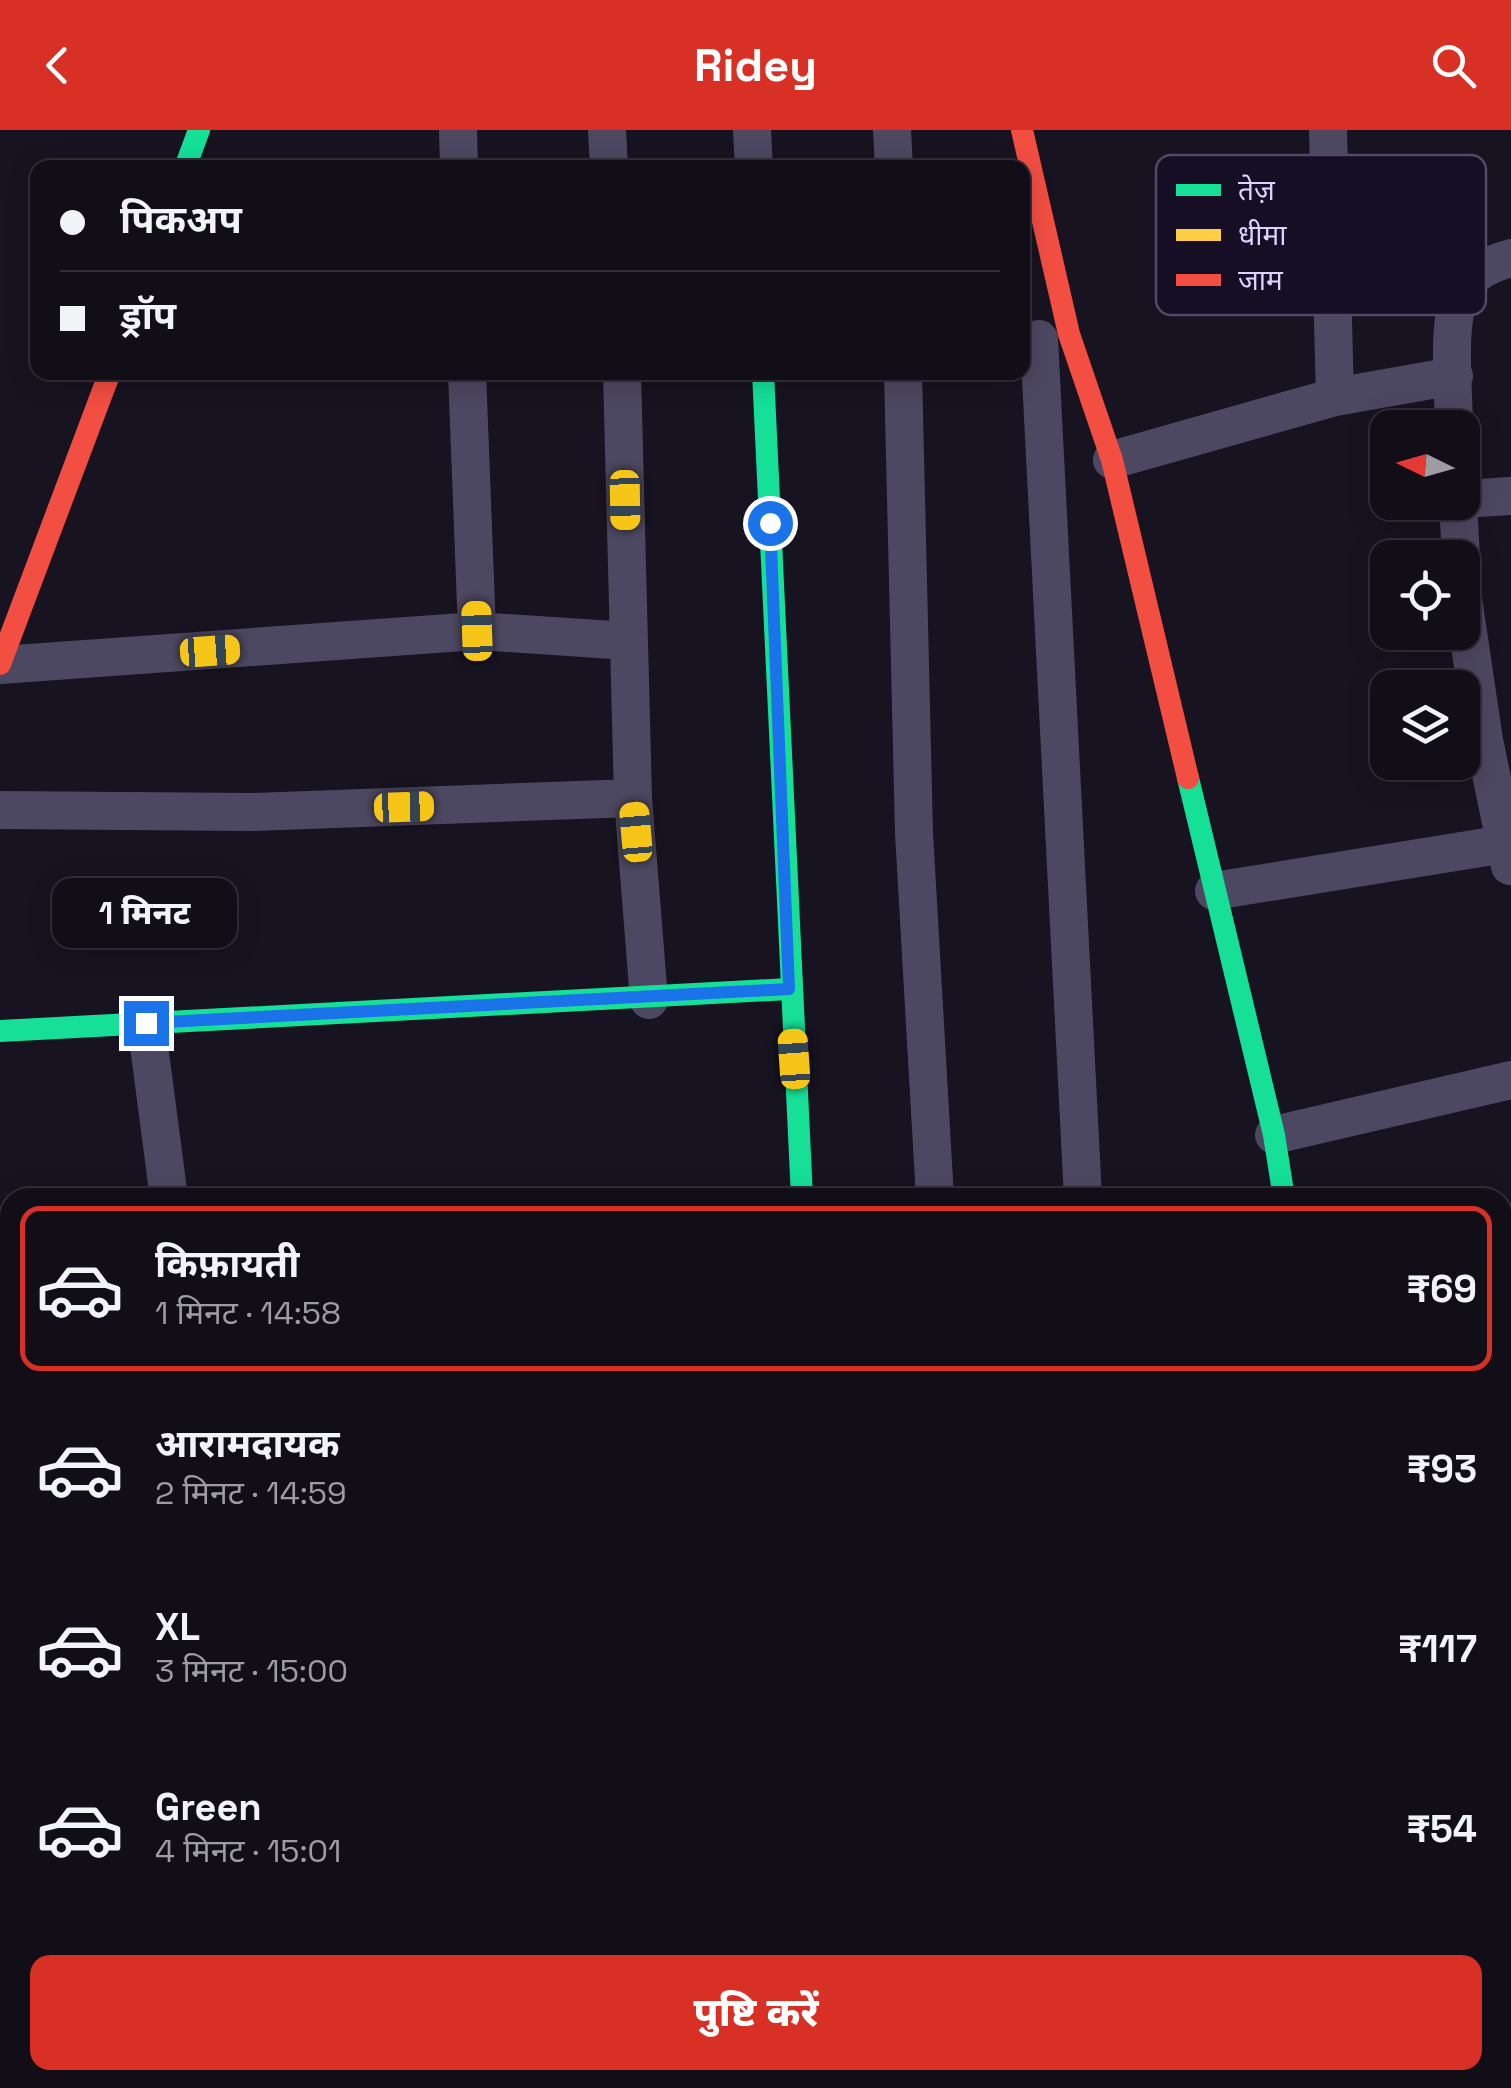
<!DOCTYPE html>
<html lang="hi">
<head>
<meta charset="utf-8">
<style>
  body { margin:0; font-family:"Space Grotesk","Noto Sans Devanagari",sans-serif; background:#1a1721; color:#f1f3f6; height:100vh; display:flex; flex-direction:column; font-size:38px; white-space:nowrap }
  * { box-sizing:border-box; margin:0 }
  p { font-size:32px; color:#9c9ca2 }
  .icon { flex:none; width:55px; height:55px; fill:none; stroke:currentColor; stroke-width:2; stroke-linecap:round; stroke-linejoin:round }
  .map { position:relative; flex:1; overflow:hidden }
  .drawer { position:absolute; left:0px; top:1058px; width:1512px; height:902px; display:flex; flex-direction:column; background:#110e18; border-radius:30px 30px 0 0; box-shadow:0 5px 25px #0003,0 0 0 2px #302e37 }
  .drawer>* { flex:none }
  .top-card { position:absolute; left:30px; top:30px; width:1000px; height:220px; border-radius:20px; box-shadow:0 5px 25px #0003,0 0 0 2px #302e37; display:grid; align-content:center; height:220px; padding:0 30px; background:#110e18 }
  .needle { width:65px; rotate:275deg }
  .fabs { position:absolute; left:1370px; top:280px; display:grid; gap:20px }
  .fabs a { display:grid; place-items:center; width:110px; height:110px; border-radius:20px; background:#110e18; box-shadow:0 5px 25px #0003,0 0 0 2px #302e37; font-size:50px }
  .end { position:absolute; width:45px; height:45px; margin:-22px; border:12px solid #1a73e8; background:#fff; box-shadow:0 0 0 5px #fff }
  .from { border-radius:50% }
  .bubble { position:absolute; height:70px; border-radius:20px; background:#110e18; box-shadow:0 5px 25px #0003,0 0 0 2px #302e37; font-size:32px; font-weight:800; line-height:70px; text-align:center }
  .car { position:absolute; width:30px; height:60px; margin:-30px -15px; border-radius:12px; box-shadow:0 0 8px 2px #0007; background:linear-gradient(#f5c518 24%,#345 0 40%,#f5c518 0 76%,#345 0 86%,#f5c518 0) }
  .top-card b { display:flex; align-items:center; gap:35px; height:95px; font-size:38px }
  .top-card b+b { border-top:2px solid #302e37 }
  .top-card i { width:25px; height:25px; background:#f1f3f6 }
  ul { padding:18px 0 0; list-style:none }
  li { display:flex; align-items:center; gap:30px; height:165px; margin:0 20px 15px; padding:0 10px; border:5px solid transparent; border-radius:20px }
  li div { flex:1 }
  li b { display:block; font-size:38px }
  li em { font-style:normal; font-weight:800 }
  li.current { border-color:#d93025 }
  li>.icon { width:90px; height:90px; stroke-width:1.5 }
  .cta { display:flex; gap:20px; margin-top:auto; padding:20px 30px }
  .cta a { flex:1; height:115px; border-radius:20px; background:#d93025; color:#fff; font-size:40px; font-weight:800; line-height:115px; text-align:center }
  header { display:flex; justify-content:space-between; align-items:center; height:130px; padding:0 30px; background:#d93025; color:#fff; font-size:45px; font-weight:800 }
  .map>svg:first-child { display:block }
</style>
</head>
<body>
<header><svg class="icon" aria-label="back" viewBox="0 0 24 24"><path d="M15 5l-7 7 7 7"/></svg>Ridey<svg class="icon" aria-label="search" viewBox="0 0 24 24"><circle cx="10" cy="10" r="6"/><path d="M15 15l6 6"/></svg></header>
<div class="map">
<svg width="1511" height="1958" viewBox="0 0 1511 1958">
  <rect width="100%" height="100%" fill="#171320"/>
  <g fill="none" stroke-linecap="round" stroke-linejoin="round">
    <path stroke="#4d4861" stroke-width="38" d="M458 0 459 38
      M607 0 609 38
      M752 0 754 38
      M892 0 894 38
      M1328 0 1335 267
      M1039 209 1083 1068
      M467 242 477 501
      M622 242 633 668 649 870
      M903 242 914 703 935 1068
      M1454 298C1454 262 1446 195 1461 163 1469 143 1492 133 1511 128
      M1112 330 1335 267 1454 246
      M1462 369 1511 366
      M1458 372 1461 428
      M1462 462 1484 610 1510 736
      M0 535 477 501 628 511
      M0 680 252 682 633 668
      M1214 761 1511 713
      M146 893 169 1068
      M1274 1005 1511 950
      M0 1135H10
      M473 1950 476 1958
      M1063 1950 1076 1958
      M1203 1950 1204 1958
      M1338 1950 1339 1958
      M1494 1950 1496 1958
      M54 1958 55 1950
      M679 1958 684 1950"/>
    <path stroke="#16e098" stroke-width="22" d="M185 38 199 0
      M763 242 802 1068
      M1188 648 1274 1005 1284 1068
      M0 901 789 859
      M0 1534 10 1541"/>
    <path stroke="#ffcf43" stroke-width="22" d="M0 1604 10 1610
      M555 1950 568 1958"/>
    <path stroke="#f24e42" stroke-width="22" d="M1022 0 1069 204 1112 330 1188 648
      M0 534 110 242
      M630 1950 643 1958"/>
  </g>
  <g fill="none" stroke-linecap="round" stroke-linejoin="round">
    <path stroke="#1a73e8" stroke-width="12" d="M146 893 789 859 770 393"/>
  </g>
  <rect x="1156" y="25" width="330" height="160" rx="15" fill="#150e25" stroke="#514966" stroke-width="2.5"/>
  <rect x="1176" y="54" width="45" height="12" fill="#16e098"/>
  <rect x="1176" y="99" width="45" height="12" fill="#ffcf43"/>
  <rect x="1176" y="144" width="45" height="12" fill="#f24e42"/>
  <g font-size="28" fill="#ded2ff">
    <text x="1238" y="70">तेज़</text>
    <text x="1238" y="115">धीमा</text>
    <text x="1238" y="160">जाम</text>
  </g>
</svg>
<div class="fabs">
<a><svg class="needle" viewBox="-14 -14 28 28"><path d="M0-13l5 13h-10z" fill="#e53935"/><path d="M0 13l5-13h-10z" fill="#9c9ca2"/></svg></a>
<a><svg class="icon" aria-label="locate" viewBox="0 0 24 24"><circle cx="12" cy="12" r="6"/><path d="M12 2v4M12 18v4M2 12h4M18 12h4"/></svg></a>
<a><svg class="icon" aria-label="layers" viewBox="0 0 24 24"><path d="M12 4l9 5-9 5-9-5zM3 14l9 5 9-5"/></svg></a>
</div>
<i class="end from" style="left:770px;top:393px"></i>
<i class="end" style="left:146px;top:893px"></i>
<div class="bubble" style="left:52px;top:748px;width:185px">1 मिनट</div>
<i class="car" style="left:625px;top:370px;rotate:179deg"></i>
<i class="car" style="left:477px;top:501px;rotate:358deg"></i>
<i class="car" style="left:210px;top:521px;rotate:86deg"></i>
<i class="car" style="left:404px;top:677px;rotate:88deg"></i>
<i class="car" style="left:636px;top:702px;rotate:355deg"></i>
<i class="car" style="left:794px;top:929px;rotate:356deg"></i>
<div class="top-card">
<b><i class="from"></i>पिकअप</b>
<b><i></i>ड्रॉप</b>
</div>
<section class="drawer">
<ul>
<li class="current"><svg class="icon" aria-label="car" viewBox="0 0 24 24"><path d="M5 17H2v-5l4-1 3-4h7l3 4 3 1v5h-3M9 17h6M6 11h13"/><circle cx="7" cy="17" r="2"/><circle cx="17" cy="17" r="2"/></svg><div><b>किफ़ायती</b><p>1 मिनट · 14:58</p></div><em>₹69</em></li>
<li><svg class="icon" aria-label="car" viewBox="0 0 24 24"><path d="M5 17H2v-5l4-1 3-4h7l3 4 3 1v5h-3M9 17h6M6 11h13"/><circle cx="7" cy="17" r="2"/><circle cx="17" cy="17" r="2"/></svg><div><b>आरामदायक</b><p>2 मिनट · 14:59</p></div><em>₹93</em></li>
<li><svg class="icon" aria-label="car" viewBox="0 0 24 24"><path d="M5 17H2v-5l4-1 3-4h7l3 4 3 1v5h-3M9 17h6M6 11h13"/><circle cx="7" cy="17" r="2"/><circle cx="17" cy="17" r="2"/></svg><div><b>XL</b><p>3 मिनट · 15:00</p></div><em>₹117</em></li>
<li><svg class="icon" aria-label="car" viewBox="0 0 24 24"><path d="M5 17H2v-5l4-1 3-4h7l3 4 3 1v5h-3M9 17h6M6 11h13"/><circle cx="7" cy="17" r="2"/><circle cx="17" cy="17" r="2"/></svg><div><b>Green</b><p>4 मिनट · 15:01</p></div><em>₹54</em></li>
</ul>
<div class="cta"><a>पुष्टि करें</a></div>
</section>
</div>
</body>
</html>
